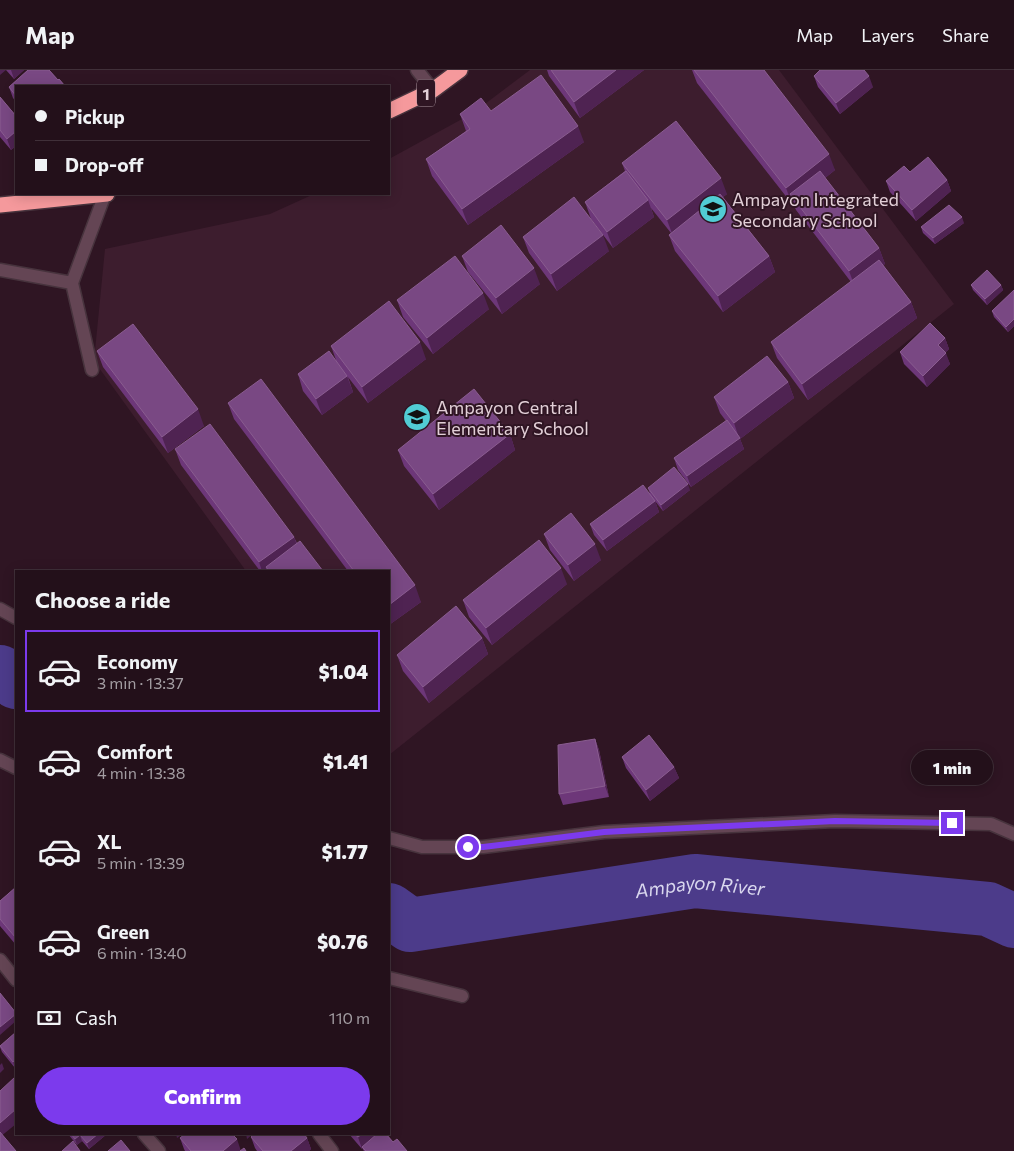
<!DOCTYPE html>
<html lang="en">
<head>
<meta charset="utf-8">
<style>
  body { margin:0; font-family:Commissioner,sans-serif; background:#2b1923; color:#f1f3f6; height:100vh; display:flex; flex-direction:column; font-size:19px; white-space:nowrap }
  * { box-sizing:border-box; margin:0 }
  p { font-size:16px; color:#a39da2 }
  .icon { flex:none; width:28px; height:28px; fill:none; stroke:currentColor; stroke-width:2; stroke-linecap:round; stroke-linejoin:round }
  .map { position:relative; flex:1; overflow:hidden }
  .panel { position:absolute; left:15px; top:500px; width:375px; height:565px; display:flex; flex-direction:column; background:#23101a; border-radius:0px; box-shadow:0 2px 12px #0003,0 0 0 1px #403039 }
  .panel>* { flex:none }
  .hud { position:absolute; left:15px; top:15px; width:375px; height:110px; border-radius:0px; box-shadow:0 2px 12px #0003,0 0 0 1px #403039; display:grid; align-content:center; height:110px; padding:0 20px; background:#23101a }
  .end { position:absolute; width:22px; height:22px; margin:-11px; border:6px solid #7c3aed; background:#fff; box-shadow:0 0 0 2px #fff }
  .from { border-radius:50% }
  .bubble { position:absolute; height:35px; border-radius:18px; background:#23101a; box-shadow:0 2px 12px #0003,0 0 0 1px #403039; font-size:16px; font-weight:800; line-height:35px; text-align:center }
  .hud b { display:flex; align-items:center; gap:18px; height:48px; font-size:19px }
  .hud b+b { border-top:1px solid #403039 }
  .hud i { width:12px; height:12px; background:#f1f3f6 }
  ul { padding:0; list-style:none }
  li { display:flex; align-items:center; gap:15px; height:82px; margin:0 10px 8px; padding:0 10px; border:2px solid transparent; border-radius:0px }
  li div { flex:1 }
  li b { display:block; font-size:19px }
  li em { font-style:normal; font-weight:800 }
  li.on { border-color:#7c3aed }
  li>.icon { width:45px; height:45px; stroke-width:1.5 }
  h2 { padding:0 20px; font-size:22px; line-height:60px }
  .pay { display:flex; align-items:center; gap:12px; height:55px; padding:0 20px; font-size:19px }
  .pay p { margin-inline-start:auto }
  .primary-button { display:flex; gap:10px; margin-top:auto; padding:10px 20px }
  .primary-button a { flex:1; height:58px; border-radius:30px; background:#7c3aed; color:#fff; font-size:20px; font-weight:800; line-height:58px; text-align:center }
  header { display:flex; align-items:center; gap:30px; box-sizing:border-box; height:70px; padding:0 25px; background:#23101a; border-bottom:1px solid #403039 }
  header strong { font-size:24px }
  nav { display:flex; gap:28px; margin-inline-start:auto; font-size:18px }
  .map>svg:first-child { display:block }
</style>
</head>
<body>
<header>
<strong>Map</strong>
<nav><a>Map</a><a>Layers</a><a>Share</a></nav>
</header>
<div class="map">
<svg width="1014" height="1081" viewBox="0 0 1014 1081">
  <rect width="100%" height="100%" fill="#2f1523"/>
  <path fill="#3d1d2e" d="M530 0H779L954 234 389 685V501H246L94 291 105 179 270 144 314 124H389V89L473 43Z"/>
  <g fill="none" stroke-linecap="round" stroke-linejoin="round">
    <g stroke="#4c3b8a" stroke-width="54">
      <path d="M0 602 16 612"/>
      <path id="s1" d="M389 840 410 855 695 811 988 839 1014 851"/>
    </g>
    <g stroke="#47333d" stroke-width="15">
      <path id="lane" d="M0 890 16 910
        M144 1064 159 1081
        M319 1064 332 1081"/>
    </g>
    <g stroke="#47333d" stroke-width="15">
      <path id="street" d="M417 0 433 20
        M0 200 72 213
        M92 300 72 213 105 124
        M0 539 16 548
        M0 690 16 698
        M389 768 422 777H483L604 762 835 751 991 754 1014 764
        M389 908 462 926"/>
    </g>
    <g stroke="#47333d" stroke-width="18">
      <path id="highway" d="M389 41 433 20 460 0
        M0 135 107 124"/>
    </g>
    <use href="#lane" stroke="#644554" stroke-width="12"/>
    <use href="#street" stroke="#644554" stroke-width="12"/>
    <use href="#highway" stroke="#f5999c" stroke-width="15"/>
  </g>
  <path fill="#6d3779" d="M6 0H24L14 9Z
    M28 0H49L58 10 59 9 65 16H16V32L13 28 9 17Z
    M547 0H644L580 48 549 6Z
    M692 0H764L835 100 825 108 879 178 885 194 883 195 911 232 917 248 808 330 777 288 771 272 851 212 796 140 793 133 792 134 697 13Z
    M814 6 873 17 840 44 818 17Z
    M0 27 16 46V76L11 80 0 67Z
    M491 41 584 72 468 155 432 106 426 89 466 61 460 44Z
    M622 93 727 124 723 127 769 186 775 202 723 242 675 181 669 165 671 163 651 138 654 147 613 178 591 149 585 132 625 101Z
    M947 110 951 121 916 151 890 122 886 111Z
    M964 153 935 174 923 163 921 157Z
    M523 167 609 181 557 221 529 183Z
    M462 186 540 214 502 244 468 202Z
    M971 215H1001L1003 220 987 235 973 220Z
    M1014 221V256L1008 262 994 247 992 241Z
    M397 230 489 239 433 284 403 247Z
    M945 268 949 279 945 283 950 294 927 317 904 294 900 282Z
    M331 276 426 289 368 333 348 307 353 322 322 345 303 321 298 304 336 290Z
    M97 281 204 356 168 383 103 297Z
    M788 312 794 328 740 369 744 379 691 417 678 400 674 388 726 351 720 343 714 327Z
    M228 333 421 532 389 555V501H348L234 349Z
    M510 364 515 380 439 440 404 396 398 380Z
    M175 379 294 467 297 473 323 501H260L181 395Z
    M648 418 690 420 663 441 655 431 659 442 607 481 594 465 590 454 650 424Z
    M544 464 601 490 574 511 550 480Z
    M567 514 492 575 469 547 463 530Z
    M482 568 488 584 429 633 403 601 397 585Z
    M595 669 599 680 609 727 563 735 559 724Z
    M622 687 674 697 679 708 650 731 626 698Z
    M16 817V875L0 856V831Z
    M16 962 15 998 2 982 0 977Z
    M68 1064H107L89 1079 82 1071 77 1075Z
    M349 1064H386L393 1072 407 1081H364L362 1078V1079Z
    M251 1067 307 1068 311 1079 309 1081H257L255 1078Z
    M180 1068 241 1080 246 1081H185L184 1079Z"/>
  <path fill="#4f2352" d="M0 0H6L0 5Z
    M11 0H24L14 9Z
    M616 0H644L580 48 574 32Z
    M869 6 873 17 840 44 836 33Z
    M578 56 584 72 468 155 462 139Z
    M16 61V76L11 80 7 69Z
    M829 84 835 100 796 131 790 124 793 133 792 134 786 118Z
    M721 108 727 124 673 166 667 150Z
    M947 110 951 121 916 151 912 140Z
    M648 130 654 147 613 178 607 162Z
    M962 147 964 153 935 174 933 168Z
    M603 165 609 181 557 221 551 204Z
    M879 178 885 194 855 217 849 201Z
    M769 186 775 202 723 242 718 226Z
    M534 198 540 214 502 244 496 228Z
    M1001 215 1003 220 987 235 985 229Z
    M483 223 489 239 433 284 427 268Z
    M911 232 917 248 808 330 802 314Z
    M1014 249V256L1008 262 1006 257Z
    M945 268 949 279 942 286 938 275Z
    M420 272 426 289 368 333 362 317Z
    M946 283 950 294 927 317 923 306Z
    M347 306 353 322 322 345 316 329Z
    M788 312 794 328 740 369 744 379 691 417 687 406 739 368 734 353Z
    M198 339 204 356 168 383 162 367Z
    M510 364 515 380 439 440 433 424Z
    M688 414 690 420 663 441 661 435Z
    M655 431 659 442 607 481 603 470Z
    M294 467 300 483 266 497 267 501H262L259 492Z
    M595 474 601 490 574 511 568 495Z
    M561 498 567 514 492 575 486 558Z
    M415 515 421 532 389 555V535Z
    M482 568 488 584 429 633 423 617Z
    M595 669 599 680 609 727 605 716Z
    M674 697 679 708 650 731 646 720Z
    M16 944V951L0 965V957Z
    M16 990V997L15 998 13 992Z
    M2 993 4 999 0 1003V995Z
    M16 1039V1054L0 1067V1053Z
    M98 1064H107L89 1079 87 1073Z
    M176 1064H183L177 1068Z
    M246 1064H253L247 1069Z
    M362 1064H379L362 1079 358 1067Z
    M80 1065 82 1071 77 1075 75 1069Z
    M307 1068 311 1079 309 1081H291Z
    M237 1069 241 1081H223Z"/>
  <path fill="#794883" stroke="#8a5d90" d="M28 0H49L58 10 59 9 65 16H16V26L9 17Z
    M551 0H616L574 32Z
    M694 0H764L829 84 786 118Z
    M820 0H864L869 6 836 33 814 6Z
    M541 5 578 56 462 139 426 89 470 59 460 44 481 28 491 41Z
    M0 27 16 46V61L7 69 0 60Z
    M676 51 721 108 667 150 622 93Z
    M928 87 947 110 912 140 886 111 904 96 910 102Z
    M626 101 648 130 607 162 585 132Z
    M820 101 879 178 849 201 790 124Z
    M720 124 769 186 718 226 669 165Z
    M574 127 603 165 551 204 523 167Z
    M949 135 962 147 933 168 921 157Z
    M501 155 534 198 496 228 462 186Z
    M455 186 483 223 427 268 397 230Z
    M879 190 911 232 802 314 771 272Z
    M987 200 1001 215 985 229 971 215Z
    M1014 220V249L1006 257 992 241Z
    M389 231 420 272 362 317 331 276Z
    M930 253 945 268 938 275 946 283 923 306 900 282Z
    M133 254 198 339 162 367 97 281Z
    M329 281 347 306 316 329 298 304Z
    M767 286 788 312 734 353 714 327Z
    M261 309 415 515 389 535V501H354L228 333Z
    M474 319 510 364 433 424 398 380Z
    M727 350 740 368 687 406 674 388Z
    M210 354 294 467 259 492 175 379Z
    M674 397 688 414 661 435 648 418Z
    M643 415 655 431 603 470 590 454Z
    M571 443 595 474 568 495 544 464Z
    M539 470 561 498 486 558 463 530Z
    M300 471 323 501H269L266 497Z
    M456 536 482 568 423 617 397 585Z
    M649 665 674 697 646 720 622 687Z
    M595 669 605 716 559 724 558 675Z
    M16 817V866L15 867 0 849V831Z
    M0 923 16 943V944L0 957Z
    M16 962V990L13 992 0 976Z
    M15 1007 16 1008V1039L0 1053V1021Z
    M0 1062 16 1081H0Z
    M71 1064H98L87 1073 80 1065 75 1069Z
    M185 1064H232L237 1069 223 1081H191L180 1068Z
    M254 1064H304L307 1068 291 1081H263L251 1067Z
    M354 1064H362L358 1067Z
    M377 1064H386L393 1072 397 1069 407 1081H366L362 1077Z
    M121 1070 130 1081H108Z
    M73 1071 80 1081H62Z
    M244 1078 246 1081H240Z"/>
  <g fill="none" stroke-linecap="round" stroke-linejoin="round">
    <path stroke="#7c3aed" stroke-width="6" d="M468 777H483L604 762 623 761 835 751 952 753"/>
  </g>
  <defs>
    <g id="school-disc" transform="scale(1.4375)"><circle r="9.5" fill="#51ccd4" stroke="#2f1523"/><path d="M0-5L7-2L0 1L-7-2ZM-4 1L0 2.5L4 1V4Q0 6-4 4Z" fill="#111"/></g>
  </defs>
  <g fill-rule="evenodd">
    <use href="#school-disc" x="713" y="139"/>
    <use href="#school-disc" x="417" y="347"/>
  </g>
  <g text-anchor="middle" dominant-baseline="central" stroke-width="4" stroke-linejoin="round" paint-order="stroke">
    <rect fill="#2f1523" stroke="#ac97a1" stroke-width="1" x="417" y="9.5" width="18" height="27" rx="4"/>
    <g font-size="16" font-weight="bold" fill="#e2cfd7">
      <text x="426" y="23">1</text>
    </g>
    <g font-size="18" fill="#e2cfd7" stroke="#2f1523" text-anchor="start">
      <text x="732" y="129">Ampayon Integrated<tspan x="732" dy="21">Secondary School</tspan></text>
      <text x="436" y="337">Ampayon Central<tspan x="436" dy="21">Elementary School</tspan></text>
    </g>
    <g font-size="19" font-style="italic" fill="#d9d7ee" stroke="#2f1523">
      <text stroke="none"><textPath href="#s1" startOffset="319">Ampayon River</textPath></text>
    </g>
  </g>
</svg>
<i class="end from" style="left:468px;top:777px"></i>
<i class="end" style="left:952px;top:753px"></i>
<div class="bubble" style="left:911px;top:680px;width:82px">1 min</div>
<div class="hud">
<b><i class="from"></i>Pickup</b>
<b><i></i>Drop-off</b>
</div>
<section class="panel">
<h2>Choose a ride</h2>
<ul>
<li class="on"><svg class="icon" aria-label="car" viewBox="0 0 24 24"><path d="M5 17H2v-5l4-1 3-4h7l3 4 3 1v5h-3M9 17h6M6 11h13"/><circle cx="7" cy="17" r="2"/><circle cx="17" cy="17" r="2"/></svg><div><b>Economy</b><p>3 min · 13:37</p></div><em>$1.04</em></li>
<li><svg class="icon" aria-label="car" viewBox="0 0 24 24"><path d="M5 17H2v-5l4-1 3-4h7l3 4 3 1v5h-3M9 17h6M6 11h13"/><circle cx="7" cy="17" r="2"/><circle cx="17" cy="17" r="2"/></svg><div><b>Comfort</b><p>4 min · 13:38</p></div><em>$1.41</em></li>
<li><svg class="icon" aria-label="car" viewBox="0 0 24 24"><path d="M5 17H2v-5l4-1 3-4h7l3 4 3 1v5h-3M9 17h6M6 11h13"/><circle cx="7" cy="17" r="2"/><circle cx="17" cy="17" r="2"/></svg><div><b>XL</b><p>5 min · 13:39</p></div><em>$1.77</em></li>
<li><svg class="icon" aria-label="car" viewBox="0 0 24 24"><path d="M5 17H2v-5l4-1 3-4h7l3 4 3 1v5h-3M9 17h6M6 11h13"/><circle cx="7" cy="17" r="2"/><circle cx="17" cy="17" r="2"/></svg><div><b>Green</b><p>6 min · 13:40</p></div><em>$0.76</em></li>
</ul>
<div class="pay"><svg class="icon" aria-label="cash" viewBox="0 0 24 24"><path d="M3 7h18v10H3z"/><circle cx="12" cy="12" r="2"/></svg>Cash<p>110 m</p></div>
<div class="primary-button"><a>Confirm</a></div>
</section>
</div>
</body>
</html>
